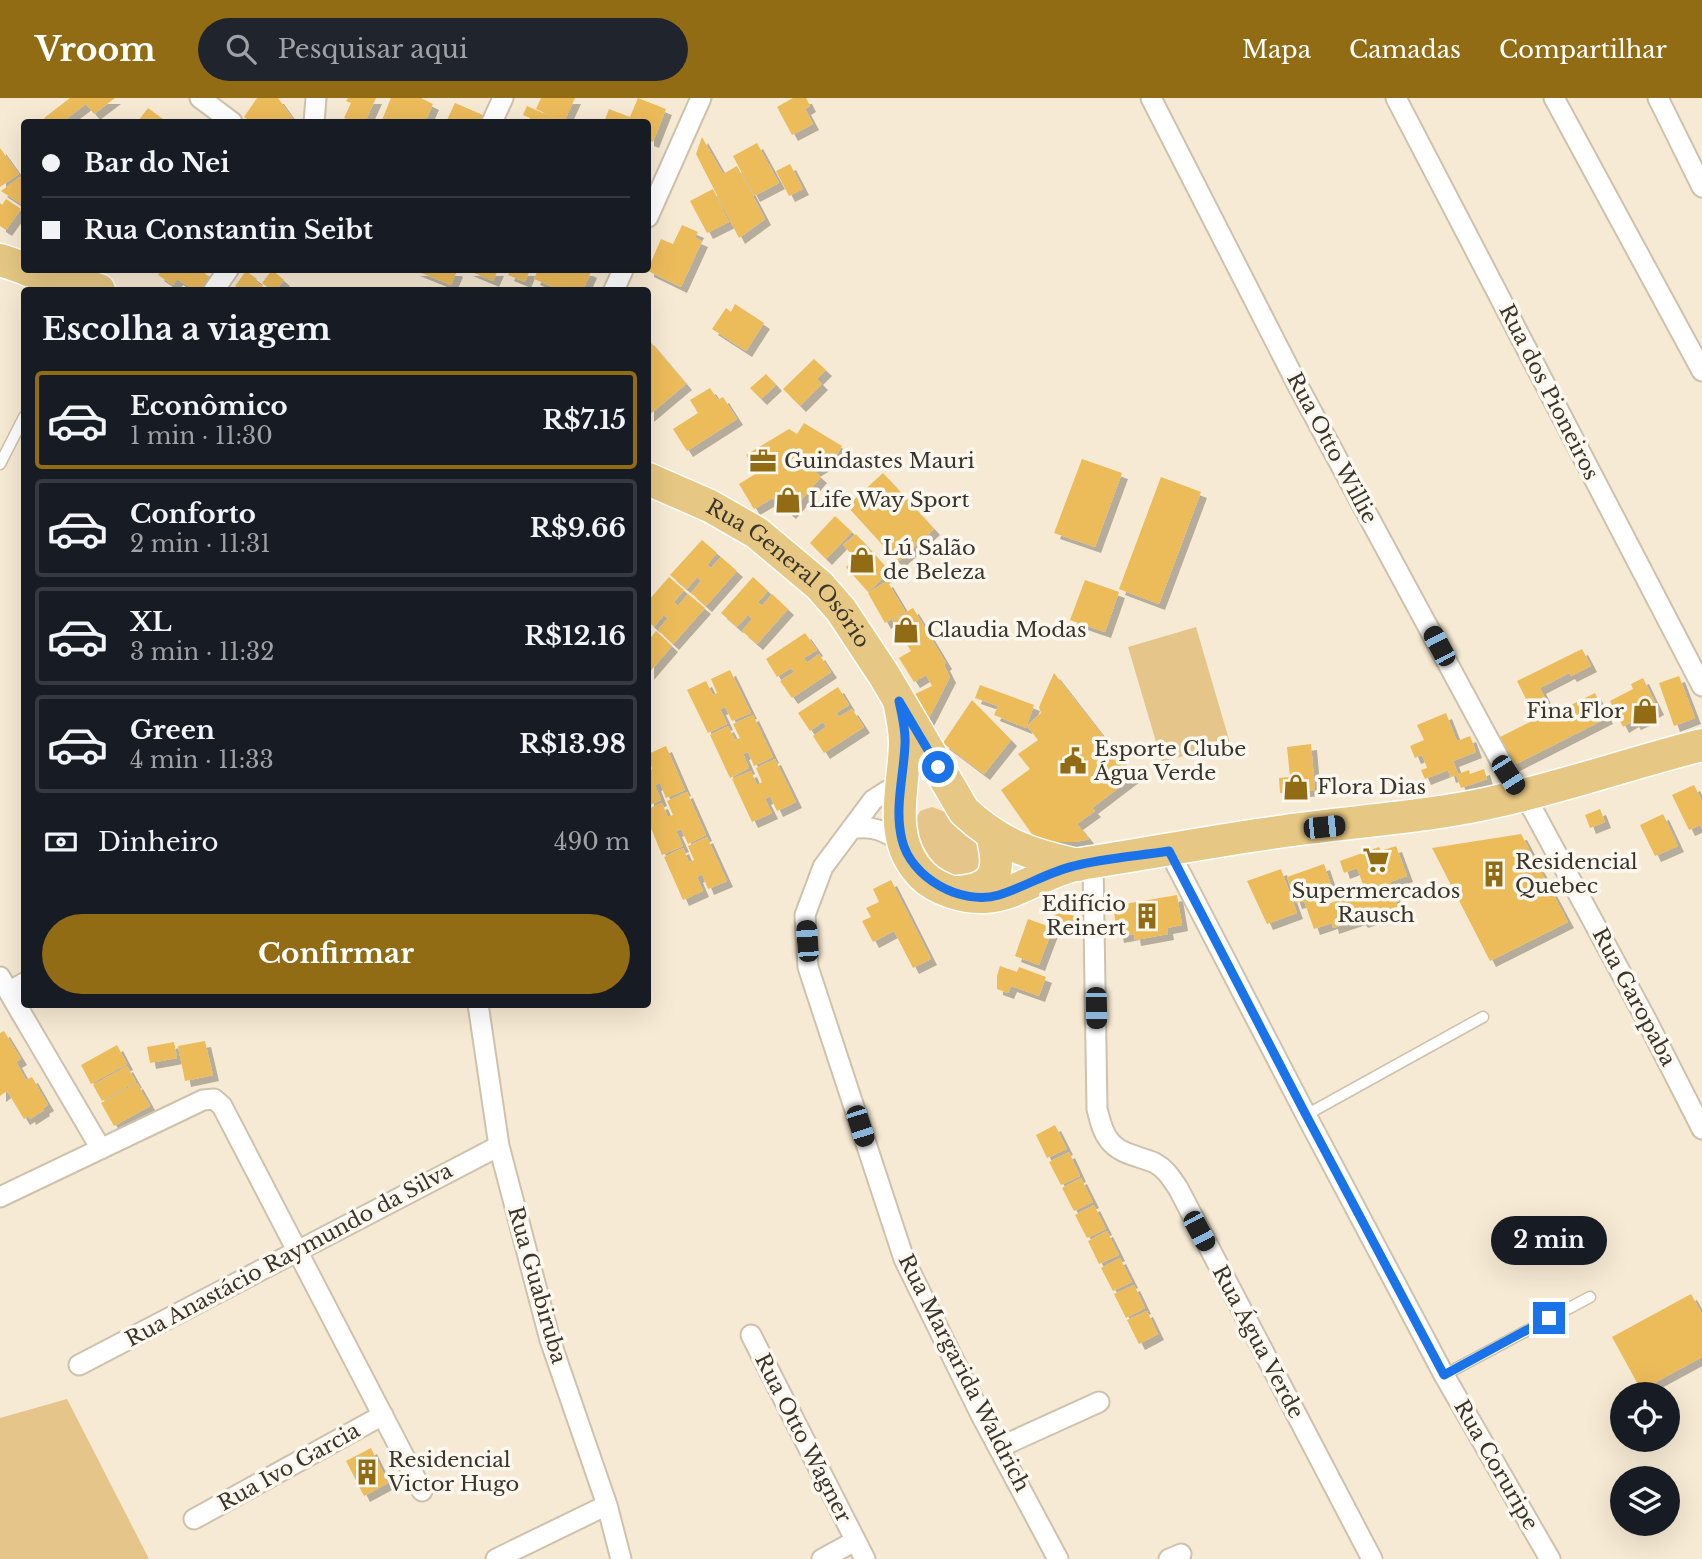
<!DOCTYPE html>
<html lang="pt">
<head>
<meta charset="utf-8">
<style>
  body { margin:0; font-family:"Libre Baskerville",serif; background:#20242c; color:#f1f3f6; height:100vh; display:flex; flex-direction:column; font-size:26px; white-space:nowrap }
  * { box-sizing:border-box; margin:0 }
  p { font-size:23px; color:#9ea1a6 }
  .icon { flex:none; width:38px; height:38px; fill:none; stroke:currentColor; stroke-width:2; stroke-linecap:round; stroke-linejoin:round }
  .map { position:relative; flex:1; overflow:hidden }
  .panel { position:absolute; left:21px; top:189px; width:630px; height:721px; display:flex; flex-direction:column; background:#171b24; border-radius:7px; box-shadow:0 7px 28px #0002 }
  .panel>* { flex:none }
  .guide { position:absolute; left:21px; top:21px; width:630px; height:154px; border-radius:7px; box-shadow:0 7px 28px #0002; display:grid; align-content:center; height:154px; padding:0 21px; background:#171b24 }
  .fabs { position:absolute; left:1610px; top:1284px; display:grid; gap:14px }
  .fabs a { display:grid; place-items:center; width:70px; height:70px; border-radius:50%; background:#171b24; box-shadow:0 7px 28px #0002; font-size:35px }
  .end { position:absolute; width:32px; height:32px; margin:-16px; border:9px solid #1a73e8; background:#fff; box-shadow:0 0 0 4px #fff }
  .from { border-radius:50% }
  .bubble { position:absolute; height:49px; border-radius:24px; background:#171b24; box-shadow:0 7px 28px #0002; font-size:23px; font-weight:700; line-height:49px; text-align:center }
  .car { position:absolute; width:21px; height:42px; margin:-21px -10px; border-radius:9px; box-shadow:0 0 5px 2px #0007; background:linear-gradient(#222 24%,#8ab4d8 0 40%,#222 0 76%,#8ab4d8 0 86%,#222 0) }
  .guide b { display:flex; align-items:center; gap:24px; height:66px; font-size:26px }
  .guide b+b { border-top:2px solid #363941 }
  .guide i { width:18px; height:18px; background:#f1f3f6 }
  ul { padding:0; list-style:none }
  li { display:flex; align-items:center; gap:21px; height:98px; margin:0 14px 10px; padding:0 7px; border:4px solid #363941; border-radius:7px }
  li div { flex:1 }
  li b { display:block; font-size:26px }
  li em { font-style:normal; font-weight:700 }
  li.on { border-color:#926c14 }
  li>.icon { width:63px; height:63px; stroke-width:1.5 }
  h2 { padding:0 21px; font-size:32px; line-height:84px }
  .pay { display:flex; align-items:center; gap:18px; height:77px; padding:0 21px; font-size:26px }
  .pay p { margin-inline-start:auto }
  .cta { display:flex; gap:14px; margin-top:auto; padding:14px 21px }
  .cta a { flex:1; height:80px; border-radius:42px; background:#926c14; color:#fff; font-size:28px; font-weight:700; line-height:80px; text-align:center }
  header { display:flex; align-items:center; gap:42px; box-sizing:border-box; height:98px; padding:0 35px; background:#926c14; color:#fff }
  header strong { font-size:33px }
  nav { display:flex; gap:38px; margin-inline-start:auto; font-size:24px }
  .search { width:490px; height:63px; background:#20242c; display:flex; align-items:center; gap:18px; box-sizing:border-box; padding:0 24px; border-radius:38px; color:#9ea1a6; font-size:26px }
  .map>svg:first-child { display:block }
</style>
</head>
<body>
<header>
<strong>Vroom</strong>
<div class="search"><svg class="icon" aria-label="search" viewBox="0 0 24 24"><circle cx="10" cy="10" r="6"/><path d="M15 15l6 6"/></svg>Pesquisar aqui</div>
<nav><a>Mapa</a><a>Camadas</a><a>Compartilhar</a></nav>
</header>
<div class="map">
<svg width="1702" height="1461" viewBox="0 0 1702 1461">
  <defs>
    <filter id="shadow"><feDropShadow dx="6" dy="6" stdDeviation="0" flood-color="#0004"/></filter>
  </defs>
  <rect width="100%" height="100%" fill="#f7ead4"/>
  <path fill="#e5c589" d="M1196 529 1230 645 1162 664 1128 549Z
    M932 709 945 714 981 750 983 776 949 781C927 763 904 742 920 713Z
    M67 1301 149 1461H0V1320Z"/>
  <path fill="#ecbb5a" filter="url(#shadow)" d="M70 0H115L94 16 86 6 62 24H48L44 20Z
    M257 0H278L295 24H251L244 19Z
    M348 0H376L365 24H353L344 20 351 5 346 3Z
    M391 0H421L433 6 425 24H387L382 22Z
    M541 0H575L564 24 536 11Z
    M638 0 666 11 653 44 648 42V24H604L609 11 630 19Z
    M793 0H806L810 8 805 11 813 26 792 37 777 9Z
    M455 5 483 17 480 24H446Z
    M527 8 559 22 558 24H528L530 20 523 17Z
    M148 10 167 24H140L138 23Z
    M702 39 723 76 737 68 765 121 739 140 696 56Z
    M757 45 779 85 754 98 733 58Z
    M0 50 19 76 0 89Z
    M790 66 803 91 789 98 776 73Z
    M20 79 24 81V115L21 113 24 108 1 93Z
    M713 91 729 124 707 135 690 103Z
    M6 101 21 111 6 132 0 128V105L2 107Z
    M682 127 698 134 695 140 702 143 681 189 648 173V171L661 141 673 146Z
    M162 172H208L205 176 210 179 201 192H194L177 181 173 187 158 177Z
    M272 172 284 182 276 192H271L262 185Z
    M414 172H455L457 173 451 187Z
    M467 172H498L493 183Z
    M510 172H530L525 184 508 177Z
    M538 172H587L591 174 583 192H560L534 181Z
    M246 173 257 181 255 183 266 191 265 192H241L235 188Z
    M735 206 764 225 746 253 712 231 726 210 731 214Z
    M648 241 686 286 648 318Z
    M814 261 826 272 817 281 822 286 800 308 783 291Z
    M766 276 776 287 761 301 750 290Z
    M710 290 718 302 723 299 737 321 687 353 673 331 698 315 690 302Z
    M804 325 842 348 835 360 814 373 821 379 790 415 773 400 754 411 739 386 757 375 746 357 789 331 797 336Z
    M1082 361 1122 375 1095 449 1054 435Z
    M883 375 934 431 898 464 847 408Z
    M1161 379 1201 394 1159 506 1119 491Z
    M835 418 852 434 826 461 810 445Z
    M856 436 890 474 868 494 846 469 855 460 843 447Z
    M702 442 717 455 707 467 711 470 721 459 737 473 706 508 691 495 701 483 697 479 687 491 670 477Z
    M669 479 684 492 674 504 678 508 688 496 705 510 673 546 658 532 668 520 664 517 654 529 648 523V503Z
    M753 479 768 493 758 504 762 508 772 496 788 511 757 546 742 533 752 521 748 517 737 529 721 515Z
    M1085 482 1119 494 1105 534 1070 522Z
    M887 483 905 513 885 525 868 495Z
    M913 510 946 565 944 567 950 579 927 624 913 597 932 588 926 577 914 584 899 560 911 553 892 522Z
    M656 533 672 548 648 576V543Z
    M805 535 817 552 804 560 807 565 819 556 831 574 792 600 780 583 794 574 791 570 777 579 766 561Z
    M1582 551 1591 568 1571 578 1569 575 1540 590 1553 616 1595 595 1607 620 1512 668 1498 640 1536 621 1517 583Z
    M730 572 751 615 732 623 725 609 720 611 727 626 708 635 687 592 706 583 713 597 717 595 711 581Z
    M1054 575 1134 678 1092 710 1095 713 1077 726 1089 741 1076 744H1055L1034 739 1001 692 1030 671 1018 656 1038 642 1027 628 1041 615 1039 609Z
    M1679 578 1695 620 1674 628 1659 585Z
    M1643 580 1658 611 1647 617 1648 620 1635 626 1633 623 1623 629 1610 603 1633 591 1631 586Z
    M980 587 1034 607 1026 630 994 617 998 608 975 600Z
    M838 589 849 607 836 615 839 619 852 611 864 629 824 655 813 638 826 629 823 624 810 633 798 615Z
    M972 602 1011 642 984 676 943 645Z
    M1446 615 1457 643 1470 638 1476 654 1453 663 1458 676 1469 672 1470 676 1484 671 1487 681 1461 690 1456 677 1450 679 1448 672 1425 681 1421 672 1427 670 1422 657 1415 660 1410 648 1424 642 1417 627Z
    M753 617 773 659 754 668 748 654 743 656 749 670 730 680 710 637 728 628 735 642 740 640 733 626Z
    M1311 646 1315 692 1280 695 1279 680 1290 679 1287 649Z
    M666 648 685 692 666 700 660 685 655 687 661 702 648 708V673L652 671 648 656Z
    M775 661 796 704 777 713 770 698 765 701 772 715 752 724 732 681 751 673 757 687 762 684 756 670Z
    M1694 687 1702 703V731L1700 727 1689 732 1672 697Z
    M687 694 706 737 688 746 681 731 676 733 683 748 662 757 648 723V711L662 705 668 719 673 717 667 703Z
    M1600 711 1605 724 1590 730 1585 717Z
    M1663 716 1678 748 1655 758 1640 727Z
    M1521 736 1568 824 1490 863 1432 750Z
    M707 739 727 783 708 791 702 776 697 779 703 793 683 802 664 759 683 750 689 764 694 762 688 748Z
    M1396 748 1407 778 1390 784 1399 812 1362 824 1360 821 1333 830 1332 825 1314 831 1304 803 1296 805 1287 779 1324 766 1333 793 1322 797 1326 807 1365 792 1357 770 1344 775 1340 763 1379 749 1381 753Z
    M1281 771 1297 815 1267 826 1247 783Z
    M891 782 931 861 913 870 894 833 873 844 862 823 871 819 866 810 879 804 873 791Z
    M1177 797 1182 827 1167 830 1168 836 1135 842 1134 836 1118 839 1113 808Z
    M1057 811 1074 818 1069 830 1052 823Z
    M1028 821 1053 830 1039 867 1015 858Z
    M1000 868 1017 874 1019 869 1046 879 1039 898 1011 888 1008 895 997 891V878Z
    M4 933 21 961 16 964 26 982 32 979 48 1007 43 1010 44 1012 30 1021 29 1018 24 1021 7 993 0 998V935Z
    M205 943 213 977 185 983 178 948Z
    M174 944 177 960 150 965 147 949Z
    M117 947 127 966 91 986 81 967Z
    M127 968 136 984 102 1003 93 987Z
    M137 985 150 1008 114 1028 101 1005Z
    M1055 1027 1067 1051 1047 1060 1036 1037Z
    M1069 1054 1080 1078 1061 1087 1049 1064Z
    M1081 1080 1093 1104 1074 1113 1062 1090Z
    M1094 1107 1106 1131 1087 1140 1075 1117Z
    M1107 1133 1119 1157 1099 1166 1088 1143Z
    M1120 1160 1132 1184 1113 1193 1101 1170Z
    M1134 1187 1145 1210 1126 1220 1114 1196Z
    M1691 1196 1702 1216V1259L1641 1292 1612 1239Z
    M1147 1213 1158 1236 1139 1246 1127 1222Z
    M371 1350 388 1385 364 1398 346 1363Z"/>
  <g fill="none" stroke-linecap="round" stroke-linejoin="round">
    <g stroke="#cec2ac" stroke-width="13">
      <path id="lane" d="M0 366 24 319
        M1306 1017 1483 919
        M1444 1277 1590 1199"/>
    </g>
    <g stroke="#cec2ac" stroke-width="23">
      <path id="street" d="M200 0 232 24
        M1151 0 1298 288 1508 677 1533 712 1648 925 1702 1031
        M1396 0 1702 588
        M1554 0 1702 273
        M1658 0 1702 89
        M314 24 316 0
        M492 24 503 0
        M648 119 701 0
        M214 192 228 172
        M614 192 623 172
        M901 690 887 693 873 702 823 769 805 817 808 869 904 1161 981 1317 1058 1461
        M851 731C873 727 884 733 902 744
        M1169 753 1306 1017 1444 1277 1550 1461
        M1093 765 1097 1011C1100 1022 1102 1033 1109 1042 1120 1057 1140 1058 1155 1065 1166 1071 1171 1080 1178 1090L1372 1461
        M0 879 101 1051
        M9 894 24 885
        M478 906 499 1048 550 1242 607 1407 621 1461
        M0 1099 203 1002 214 1001 222 1008 422 1393
        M751 1237 865 1461
        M79 1267 499 1048
        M1000 1349 1099 1304
        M194 1421 383 1317
        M496 1461 607 1407
        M822 1461 855 1443
        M1169 1461 1181 1456"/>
    </g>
    <g stroke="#fff" stroke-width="35">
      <g id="primary">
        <path d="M0 162 24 170"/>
        <path d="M28 172 99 192"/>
        <path id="s1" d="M648 381 710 408 757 435 819 487 841 512 884 577 964 713C999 746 1031 757 1078 767"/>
        <path d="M899 603C902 617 905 631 905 645 904 690 886 740 922 777 937 792 965 800 985 799 1019 797 1047 771 1080 766 1146 756 1212 743 1278 734 1351 723 1426 720 1498 703 1566 688 1634 664 1702 647"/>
        <path d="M958 794C998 791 1001 771 992 737"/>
      </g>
    </g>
    <use href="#lane" stroke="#fff" stroke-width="10"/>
    <use href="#street" stroke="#fff" stroke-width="19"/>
    <use href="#primary" stroke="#e6c783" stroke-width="32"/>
  </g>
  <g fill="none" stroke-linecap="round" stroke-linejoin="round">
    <path stroke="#1a73e8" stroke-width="9" d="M938 669 899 603C902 617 906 632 905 646 904 677 894 710 902 742 911 780 961 808 999 797 1025 789 1048 774 1074 768 1104 760 1138 758 1169 753L1306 1017 1444 1277 1549 1220"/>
  </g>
  <defs>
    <g id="office-bare" transform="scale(2.1)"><path d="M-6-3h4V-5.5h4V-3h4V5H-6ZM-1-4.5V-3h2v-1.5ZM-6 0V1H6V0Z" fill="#926c14" stroke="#fdf8ef" stroke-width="2.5" paint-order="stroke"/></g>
    <g id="shop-bare" transform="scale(2.1)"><path d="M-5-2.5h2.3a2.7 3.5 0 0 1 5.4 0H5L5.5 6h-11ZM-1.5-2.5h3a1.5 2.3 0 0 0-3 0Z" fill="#926c14" stroke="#fdf8ef" stroke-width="2.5" paint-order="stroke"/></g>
    <g id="civic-bare" transform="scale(2.1)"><path d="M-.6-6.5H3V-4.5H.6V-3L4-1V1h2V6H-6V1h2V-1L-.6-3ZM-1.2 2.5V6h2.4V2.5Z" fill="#926c14" stroke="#fdf8ef" stroke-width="2.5" paint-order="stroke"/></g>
    <g id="supermarket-bare" transform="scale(2.1)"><path d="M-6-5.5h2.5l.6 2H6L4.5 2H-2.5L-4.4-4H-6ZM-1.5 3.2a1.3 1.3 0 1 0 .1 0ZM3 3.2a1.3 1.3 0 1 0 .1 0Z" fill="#926c14" stroke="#fdf8ef" stroke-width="2.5" paint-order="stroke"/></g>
    <g id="building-bare" transform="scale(2.1)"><path d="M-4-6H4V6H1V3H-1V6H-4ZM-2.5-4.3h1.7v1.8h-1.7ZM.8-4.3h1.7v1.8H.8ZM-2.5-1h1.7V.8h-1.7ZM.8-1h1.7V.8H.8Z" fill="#926c14" stroke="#fdf8ef" stroke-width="2.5" paint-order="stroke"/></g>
  </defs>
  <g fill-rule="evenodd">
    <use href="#office-bare" x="763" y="363"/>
    <use href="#shop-bare" x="788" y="402"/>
    <use href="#shop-bare" x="862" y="462"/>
    <use href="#shop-bare" x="906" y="532"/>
    <use href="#shop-bare" x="1645" y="613"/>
    <use href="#civic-bare" x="1073" y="663"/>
    <use href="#shop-bare" x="1296" y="689"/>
    <use href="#supermarket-bare" x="1376" y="762"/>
    <use href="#building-bare" x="1494" y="776"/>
    <use href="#building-bare" x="1147" y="818"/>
    <use href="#building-bare" x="367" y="1374"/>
  </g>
  <g text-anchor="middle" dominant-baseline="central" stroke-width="7" stroke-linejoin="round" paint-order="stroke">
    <g font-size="21" fill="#3a352c" stroke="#fdf8ef">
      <text transform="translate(1549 294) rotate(63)">Rua dos Pioneiros</text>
      <text transform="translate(1332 350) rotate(62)">Rua Otto Willie</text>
      <text stroke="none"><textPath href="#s1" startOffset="172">Rua General Osório</textPath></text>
      <text transform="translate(1634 899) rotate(62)">Rua Garopaba</text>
      <text transform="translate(289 1157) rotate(-28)">Rua Anastácio Raymundo da Silva</text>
      <text transform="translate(537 1187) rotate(74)">Rua Guabiruba</text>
      <text transform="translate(1258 1244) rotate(62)">Rua Água Verde</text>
      <text transform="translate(964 1275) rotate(63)">Rua Margarida Waldrich</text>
      <text transform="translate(803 1340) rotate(63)">Rua Otto Wagner</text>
      <text transform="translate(1496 1367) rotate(60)">Rua Coruripe</text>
      <text transform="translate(289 1369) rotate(-29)">Rua Ivo Garcia</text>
    </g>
    <g font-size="21" fill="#3a352c" stroke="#fdf8ef" text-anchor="start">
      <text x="784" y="363">Guindastes Mauri</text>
      <text x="809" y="402">Life Way Sport</text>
      <text x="883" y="450">Lú Salão<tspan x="883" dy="24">de Beleza</tspan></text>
      <text x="927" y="532">Claudia Modas</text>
      <text x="1624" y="613" text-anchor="end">Fina Flor</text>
      <text x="1094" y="651">Esporte Clube<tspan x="1094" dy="24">Água Verde</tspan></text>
      <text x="1317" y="689">Flora Dias</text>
      <text x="1515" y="764">Residencial<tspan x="1515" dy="24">Quebec</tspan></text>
      <text x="1376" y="793" text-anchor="middle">Supermercados<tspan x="1376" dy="24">Rausch</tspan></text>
      <text x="1126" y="806" text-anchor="end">Edifício<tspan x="1126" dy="24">Reinert</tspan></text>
      <text x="388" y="1362">Residencial<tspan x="388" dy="24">Victor Hugo</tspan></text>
    </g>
  </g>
</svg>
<div class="fabs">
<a><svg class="icon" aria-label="locate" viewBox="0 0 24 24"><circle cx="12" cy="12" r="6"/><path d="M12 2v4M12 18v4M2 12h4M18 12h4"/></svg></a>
<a><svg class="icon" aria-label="layers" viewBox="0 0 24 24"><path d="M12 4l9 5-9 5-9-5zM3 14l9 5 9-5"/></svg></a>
</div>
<i class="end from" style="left:938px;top:669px"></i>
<i class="end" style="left:1549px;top:1220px"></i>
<div class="bubble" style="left:1491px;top:1118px;width:116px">2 min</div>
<i class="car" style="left:1439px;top:548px;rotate:332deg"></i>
<i class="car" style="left:1508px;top:677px;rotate:147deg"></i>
<i class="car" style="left:1324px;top:729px;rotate:84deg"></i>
<i class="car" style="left:807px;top:843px;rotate:356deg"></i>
<i class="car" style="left:1096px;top:910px;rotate:179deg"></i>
<i class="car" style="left:860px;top:1028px;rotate:162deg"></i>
<i class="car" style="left:1199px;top:1133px;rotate:152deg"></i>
<div class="guide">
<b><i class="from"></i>Bar do Nei</b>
<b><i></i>Rua Constantin Seibt</b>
</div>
<section class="panel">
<h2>Escolha a viagem</h2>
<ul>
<li class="on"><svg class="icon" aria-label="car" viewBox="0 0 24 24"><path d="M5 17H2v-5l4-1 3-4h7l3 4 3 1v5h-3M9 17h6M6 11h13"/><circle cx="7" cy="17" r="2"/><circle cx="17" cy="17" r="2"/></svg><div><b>Econômico</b><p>1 min · 11:30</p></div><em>R$7.15</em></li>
<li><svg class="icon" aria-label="car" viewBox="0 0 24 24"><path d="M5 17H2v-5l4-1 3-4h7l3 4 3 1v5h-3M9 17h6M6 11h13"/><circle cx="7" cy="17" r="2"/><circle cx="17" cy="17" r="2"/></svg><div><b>Conforto</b><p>2 min · 11:31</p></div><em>R$9.66</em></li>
<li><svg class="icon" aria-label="car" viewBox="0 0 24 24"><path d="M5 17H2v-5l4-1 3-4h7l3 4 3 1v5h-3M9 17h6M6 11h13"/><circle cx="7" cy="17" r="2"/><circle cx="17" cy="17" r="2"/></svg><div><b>XL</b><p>3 min · 11:32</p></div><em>R$12.16</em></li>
<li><svg class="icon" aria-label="car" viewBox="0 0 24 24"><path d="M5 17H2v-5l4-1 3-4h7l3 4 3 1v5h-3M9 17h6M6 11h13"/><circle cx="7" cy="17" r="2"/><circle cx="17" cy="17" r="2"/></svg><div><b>Green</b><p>4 min · 11:33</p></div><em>R$13.98</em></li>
</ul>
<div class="pay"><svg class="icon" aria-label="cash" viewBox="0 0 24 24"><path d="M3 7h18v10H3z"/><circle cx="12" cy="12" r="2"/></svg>Dinheiro<p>490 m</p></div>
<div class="cta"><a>Confirmar</a></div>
</section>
</div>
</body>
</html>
